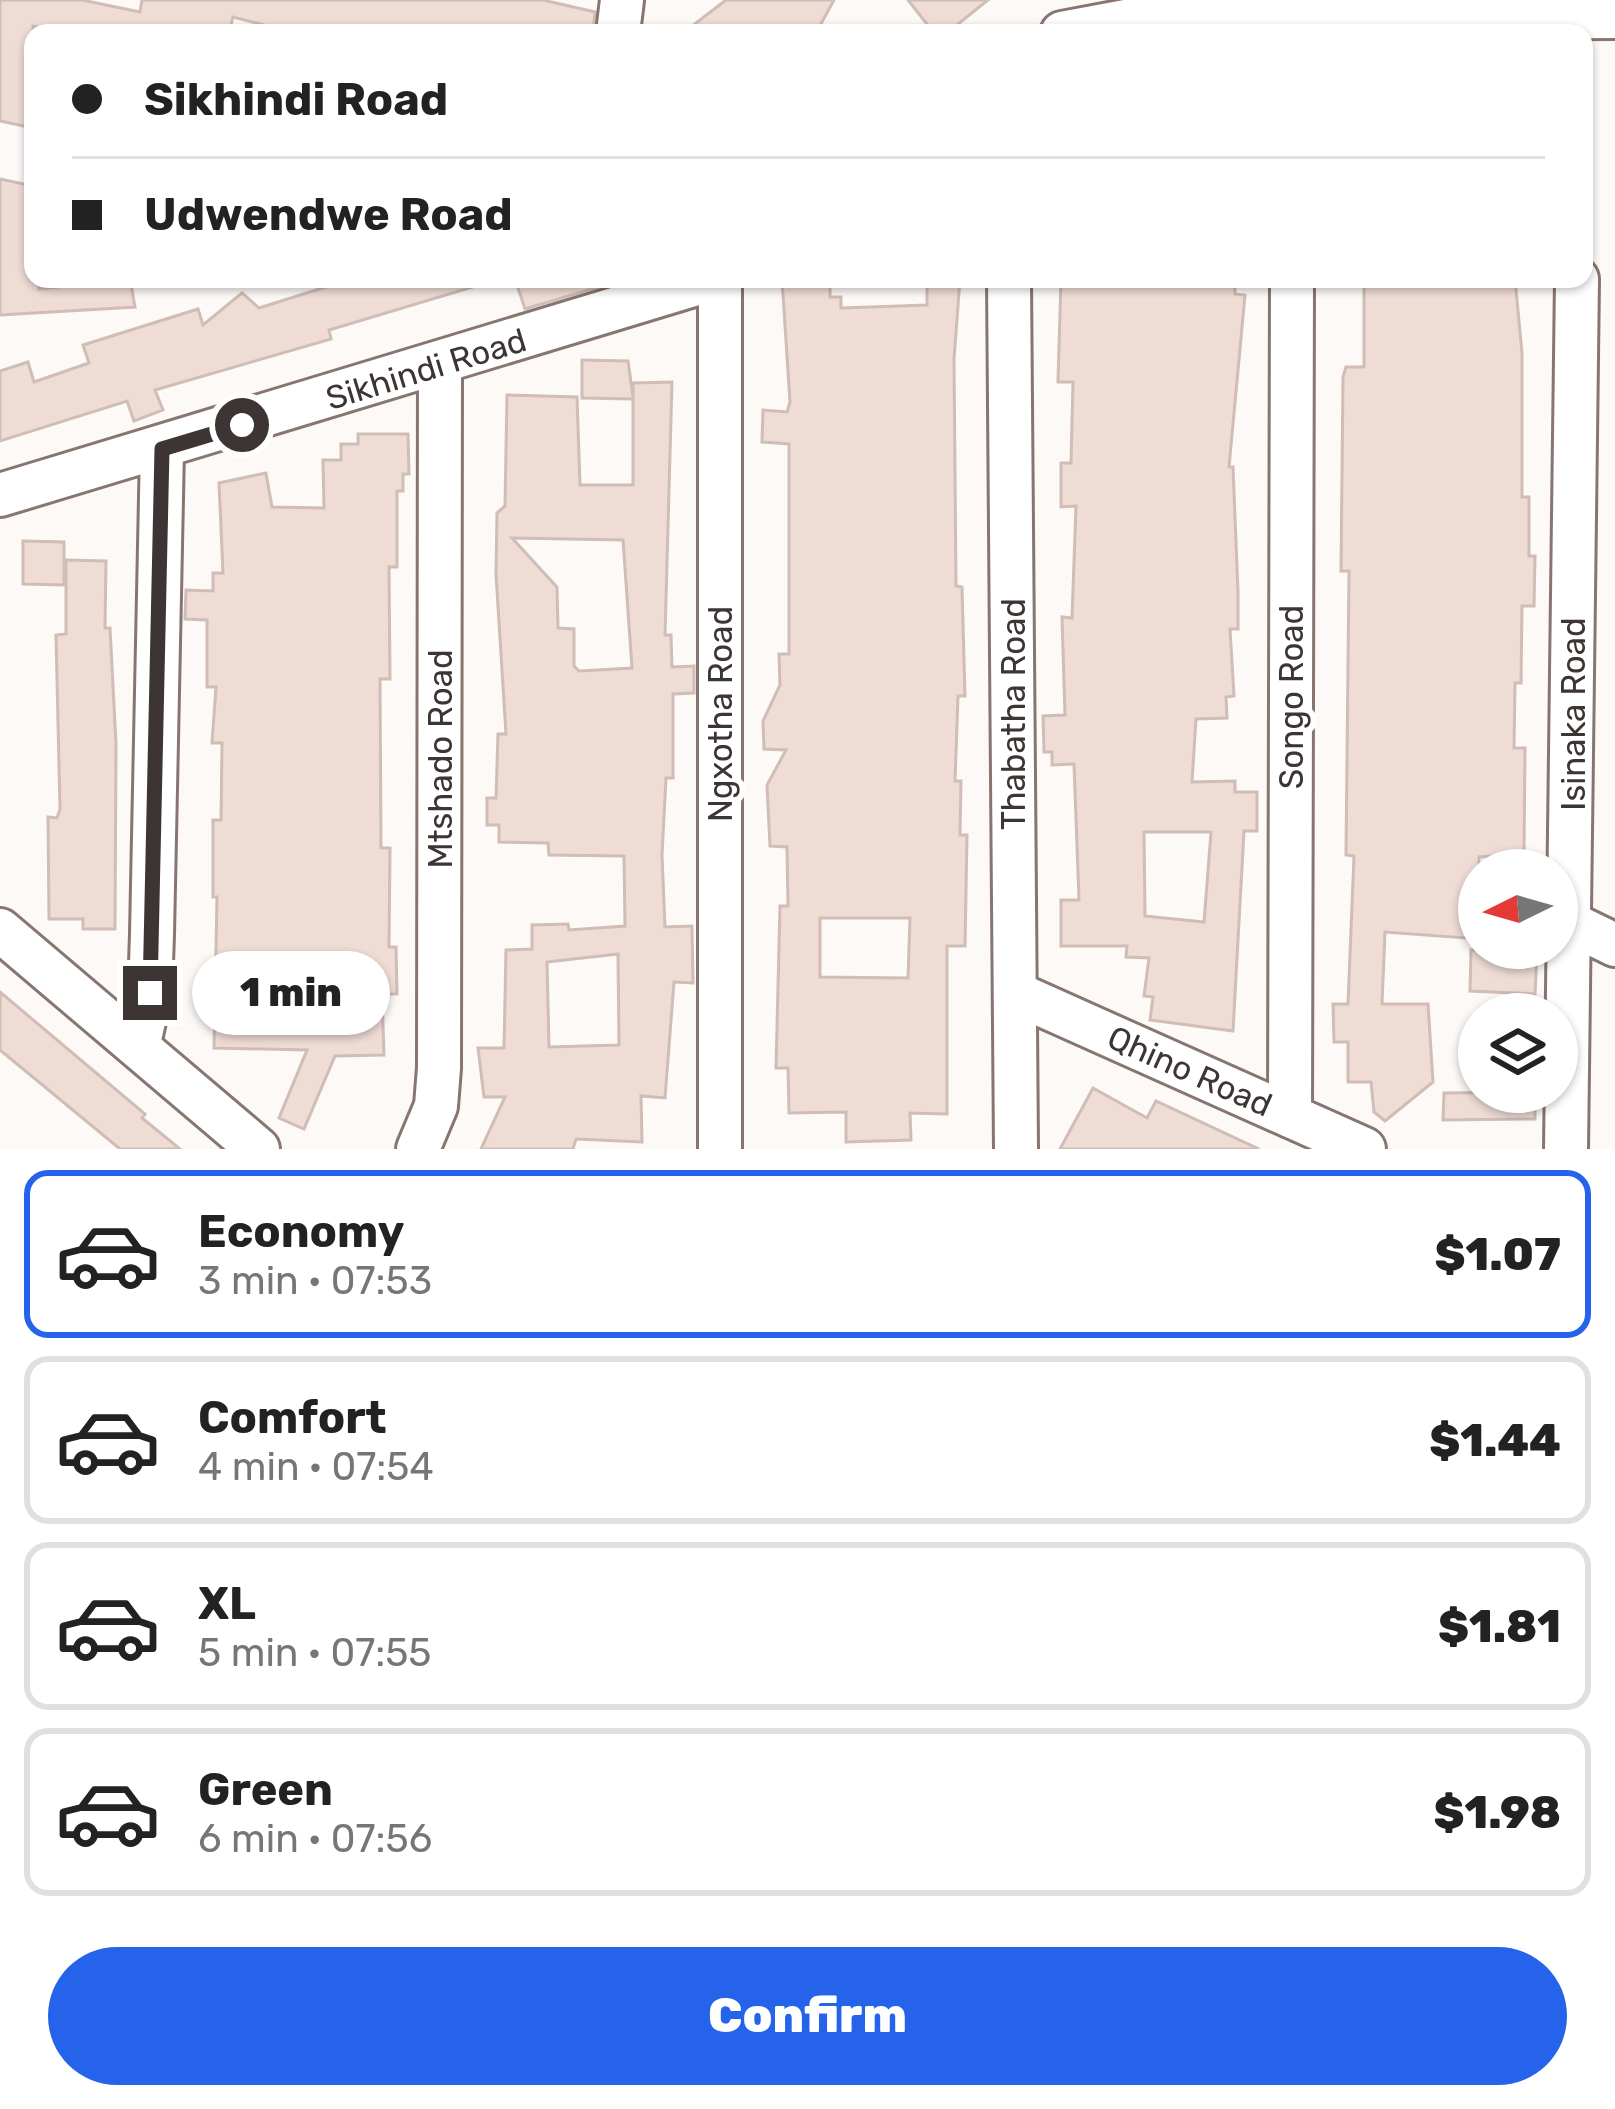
<!DOCTYPE html>
<html lang="en">
<head>
<meta charset="utf-8">
<style>
  body { margin:0; font-family:Rubik,sans-serif; background:#f6f6f6; color:#222; height:100vh; display:flex; flex-direction:column; font-size:45px; white-space:nowrap }
  * { box-sizing:border-box; margin:0 }
  p { font-size:39px; color:#767676 }
  .icon { flex:none; width:66px; height:66px; fill:none; stroke:currentColor; stroke-width:2; stroke-linecap:round; stroke-linejoin:round }
  .map { position:relative; height:1149px; overflow:hidden }
  .drawer { display:flex; flex-direction:column; background:#fff; flex:1 }
  .drawer>* { flex:none }
  .guide { position:absolute; left:24px; top:24px; width:1569px; height:264px; border-radius:24px; box-shadow:0 3px 9px #0004; display:grid; align-content:center; height:264px; padding:0 48px; background:#fff }
  .needle { width:78px; rotate:265deg }
  .buttons { position:absolute; left:1458px; top:849px; display:grid; gap:24px }
  .buttons a { display:grid; place-items:center; width:120px; height:120px; border-radius:50%; background:#fff; box-shadow:0 3px 9px #0004; font-size:60px }
  .end { position:absolute; width:54px; height:54px; margin:-27px; border:15px solid #3d3533; background:#fff; box-shadow:0 0 0 6px #fff }
  .from { border-radius:50% }
  .bubble { position:absolute; height:84px; border-radius:42px; background:#fff; box-shadow:0 3px 9px #0004; font-size:39px; font-weight:800; line-height:84px; text-align:center }
  .guide b { display:flex; align-items:center; gap:42px; height:114px; font-size:45px }
  .guide b+b { border-top:3px solid #e0e0e0 }
  .guide i { width:30px; height:30px; background:#222 }
  ul { padding:21px 0 0; list-style:none }
  li { display:flex; align-items:center; gap:36px; height:168px; margin:0 24px 18px; padding:0 24px; border:6px solid #e0e0e0; border-radius:24px }
  li div { flex:1 }
  li b { display:block; font-size:45px }
  li em { font-style:normal; font-weight:800 }
  li.selected { border-color:#2563eb }
  li>.icon { width:108px; height:108px; stroke-width:1.5 }
  .button { display:flex; gap:24px; margin-top:auto; padding:24px 48px }
  .button a { flex:1; height:138px; border-radius:72px; background:#2563eb; color:#fff; font-size:48px; font-weight:800; line-height:138px; text-align:center }
  .map>svg:first-child { display:block }
</style>
</head>
<body>
<div class="map">
<svg width="1615" height="1149" viewBox="0 0 1615 1149">
  <rect width="100%" height="100%" fill="#fdf9f7"/>
  <path fill="#efdcd5" stroke="#cfbdb6" stroke-width="3" fill-rule="evenodd" d="M0 0H82L140 12 142 0H543L595 12 593 33H295L233 17 229 33H66L33 26V128L0 121Z
    M726 0H834L816 33H683Z
    M908 0H988L947 33H934Z
    M0 179 33 186V279H40L39 289 130 279 135 307 0 315Z
    M326 279H475L476 286 329 330 331 339 155 390 163 410 134 421 127 401 0 441V371L28 362 34 382 89 363 83 345 198 309 203 325 242 293 259 308 329 286Z
    M515 279H611L612 283 525 309Z
    M782 279H830V297H841V308L927 305V279H960L954 359 956 586 962 587 965 696H958L955 781H961L960 835H967L965 946H947V1114L910 1113 911 1140 846 1142V1112L789 1113 788 1068H776L780 906H788L787 847 770 846 767 785 786 750 764 749 763 721 780 685 779 654H789V444L762 442 763 410 787 412 790 402ZM820 918H910L908 978 820 977Z
    M1061 279H1235V294L1245 295 1229 467H1233L1238 592V629H1230L1234 696 1226 697 1227 718 1196 719 1192 782 1235 781V792H1257V831H1244L1233 1031 1150 1020 1153 997 1144 996 1149 958 1126 957 1127 946H1061V900H1079L1074 764 1052 765V752H1044L1043 716 1065 715 1062 617 1072 618 1076 506 1061 507V463H1071L1073 382H1058ZM1144 832H1211L1204 922 1145 916Z
    M1364 279H1515L1522 353V497H1529V556H1535L1534 606H1522L1521 683H1515L1514 748H1525L1524 854 1479 857V939L1385 932 1382 1004H1428L1433 1082 1385 1121 1374 1112 1371 1082H1348V1042H1334L1333 1004H1348L1354 856 1346 855 1349 571H1341L1343 377 1346 367H1364Z
    M582 360 628 361 633 397V383L672 382 665 635H671L672 667 694 666V693L673 694V778H666L662 855 665 927 692 926 693 983 674 982 665 1098 641 1096 642 1142 576 1139 573 1149H481L505 1097H484L478 1048H504L506 950 532 949V925L568 924 569 930 625 926 624 856 549 855 548 843 499 842V825H487V798H496L498 734H506L496 574 497 513 505 506 507 395 577 397 580 485H633V399L582 398ZM512 538 623 540 632 668 579 671 574 666V629L558 628 557 587ZM618 954 619 1045 549 1047 547 962Z
    M358 434H408L409 474H403V491H397V567H389L390 679H380L381 848H390L389 947H396L397 994H382L384 1055 335 1056 304 1129 279 1118 307 1050 214 1048 217 897H213V820H221L222 743H212L216 687H207V620L185 619 186 590 213 591V573H223L219 483 266 473 272 507 324 508 323 460H341V444H358Z
    M23 541 64 542V585L23 584Z
    M66 560 106 561 105 628H110L116 744 115 929H83V919H49L48 817 57 818 60 809 56 635 66 634Z
    M1471 950 1537 953 1535 994 1470 991Z
    M0 992 145 1114 142 1118 180 1149H120L0 1050Z
    M1093 1088 1147 1118 1156 1101 1259 1149H1060Z
    M1524 1092 1535 1096V1119L1443 1120 1444 1093Z"/>
  <g fill="none" stroke-linecap="round" stroke-linejoin="round">
    <g stroke="#877670" stroke-width="48">
      <path id="minor" d="M618 33 622 0
        M1062 33 1131 20 1615 17
        M720 279V1149
        M1009 279 1016 1149
        M0 495 713 279
        M1572 924 1615 945
        M0 930 258 1149
        M1015 993 1364 1149
        M139 1044 150 993 152 934 162 449
        M1290 1116 1292 279
        M418 1149 436 1106 439 1068 440 366
        M1566 1149 1577 279"/>
    </g>
    <use href="#minor" stroke="#fff" stroke-width="42"/>
  </g>
  <g fill="none" stroke-linecap="round" stroke-linejoin="round">
    <path stroke="#3d3533" stroke-width="15" d="M150 993 162 449 242 425"/>
  </g>
  <g text-anchor="middle" dominant-baseline="central" stroke-width="12" stroke-linejoin="round" paint-order="stroke">
    <g font-size="33" fill="#3d3533" stroke="#fff">
      <text transform="translate(426 369) rotate(-17)">Sikhindi Road</text>
      <text transform="translate(1291 697) rotate(-90)">Songo Road</text>
      <text transform="translate(720 714) rotate(-90)">Ngxotha Road</text>
      <text transform="translate(1013 714) rotate(-90)">Thabatha Road</text>
      <text transform="translate(1573 714) rotate(-90)">Isinaka Road</text>
      <text transform="translate(440 759) rotate(-90)">Mtshado Road</text>
      <text transform="translate(1190 1071) rotate(24)">Qhino Road</text>
    </g>
  </g>
</svg>
<div class="buttons">
<a><svg class="needle" viewBox="-14 -14 28 28"><path d="M0-13l5 13h-10z" fill="#e53935"/><path d="M0 13l5-13h-10z" fill="#767676"/></svg></a>
<a><svg class="icon" aria-label="layers" viewBox="0 0 24 24"><path d="M12 4l9 5-9 5-9-5zM3 14l9 5 9-5"/></svg></a>
</div>
<i class="end from" style="left:242px;top:425px"></i>
<i class="end" style="left:150px;top:993px"></i>
<div class="bubble" style="left:192px;top:951px;width:198px">1 min</div>
<div class="guide">
<b><i class="from"></i>Sikhindi Road</b>
<b><i></i>Udwendwe Road</b>
</div>
</div>
<section class="drawer">
<ul>
<li class="selected"><svg class="icon" aria-label="car" viewBox="0 0 24 24"><path d="M5 17H2v-5l4-1 3-4h7l3 4 3 1v5h-3M9 17h6M6 11h13"/><circle cx="7" cy="17" r="2"/><circle cx="17" cy="17" r="2"/></svg><div><b>Economy</b><p>3 min · 07:53</p></div><em>$1.07</em></li>
<li><svg class="icon" aria-label="car" viewBox="0 0 24 24"><path d="M5 17H2v-5l4-1 3-4h7l3 4 3 1v5h-3M9 17h6M6 11h13"/><circle cx="7" cy="17" r="2"/><circle cx="17" cy="17" r="2"/></svg><div><b>Comfort</b><p>4 min · 07:54</p></div><em>$1.44</em></li>
<li><svg class="icon" aria-label="car" viewBox="0 0 24 24"><path d="M5 17H2v-5l4-1 3-4h7l3 4 3 1v5h-3M9 17h6M6 11h13"/><circle cx="7" cy="17" r="2"/><circle cx="17" cy="17" r="2"/></svg><div><b>XL</b><p>5 min · 07:55</p></div><em>$1.81</em></li>
<li><svg class="icon" aria-label="car" viewBox="0 0 24 24"><path d="M5 17H2v-5l4-1 3-4h7l3 4 3 1v5h-3M9 17h6M6 11h13"/><circle cx="7" cy="17" r="2"/><circle cx="17" cy="17" r="2"/></svg><div><b>Green</b><p>6 min · 07:56</p></div><em>$1.98</em></li>
</ul>
<div class="button"><a>Confirm</a></div>
</section>
</body>
</html>
